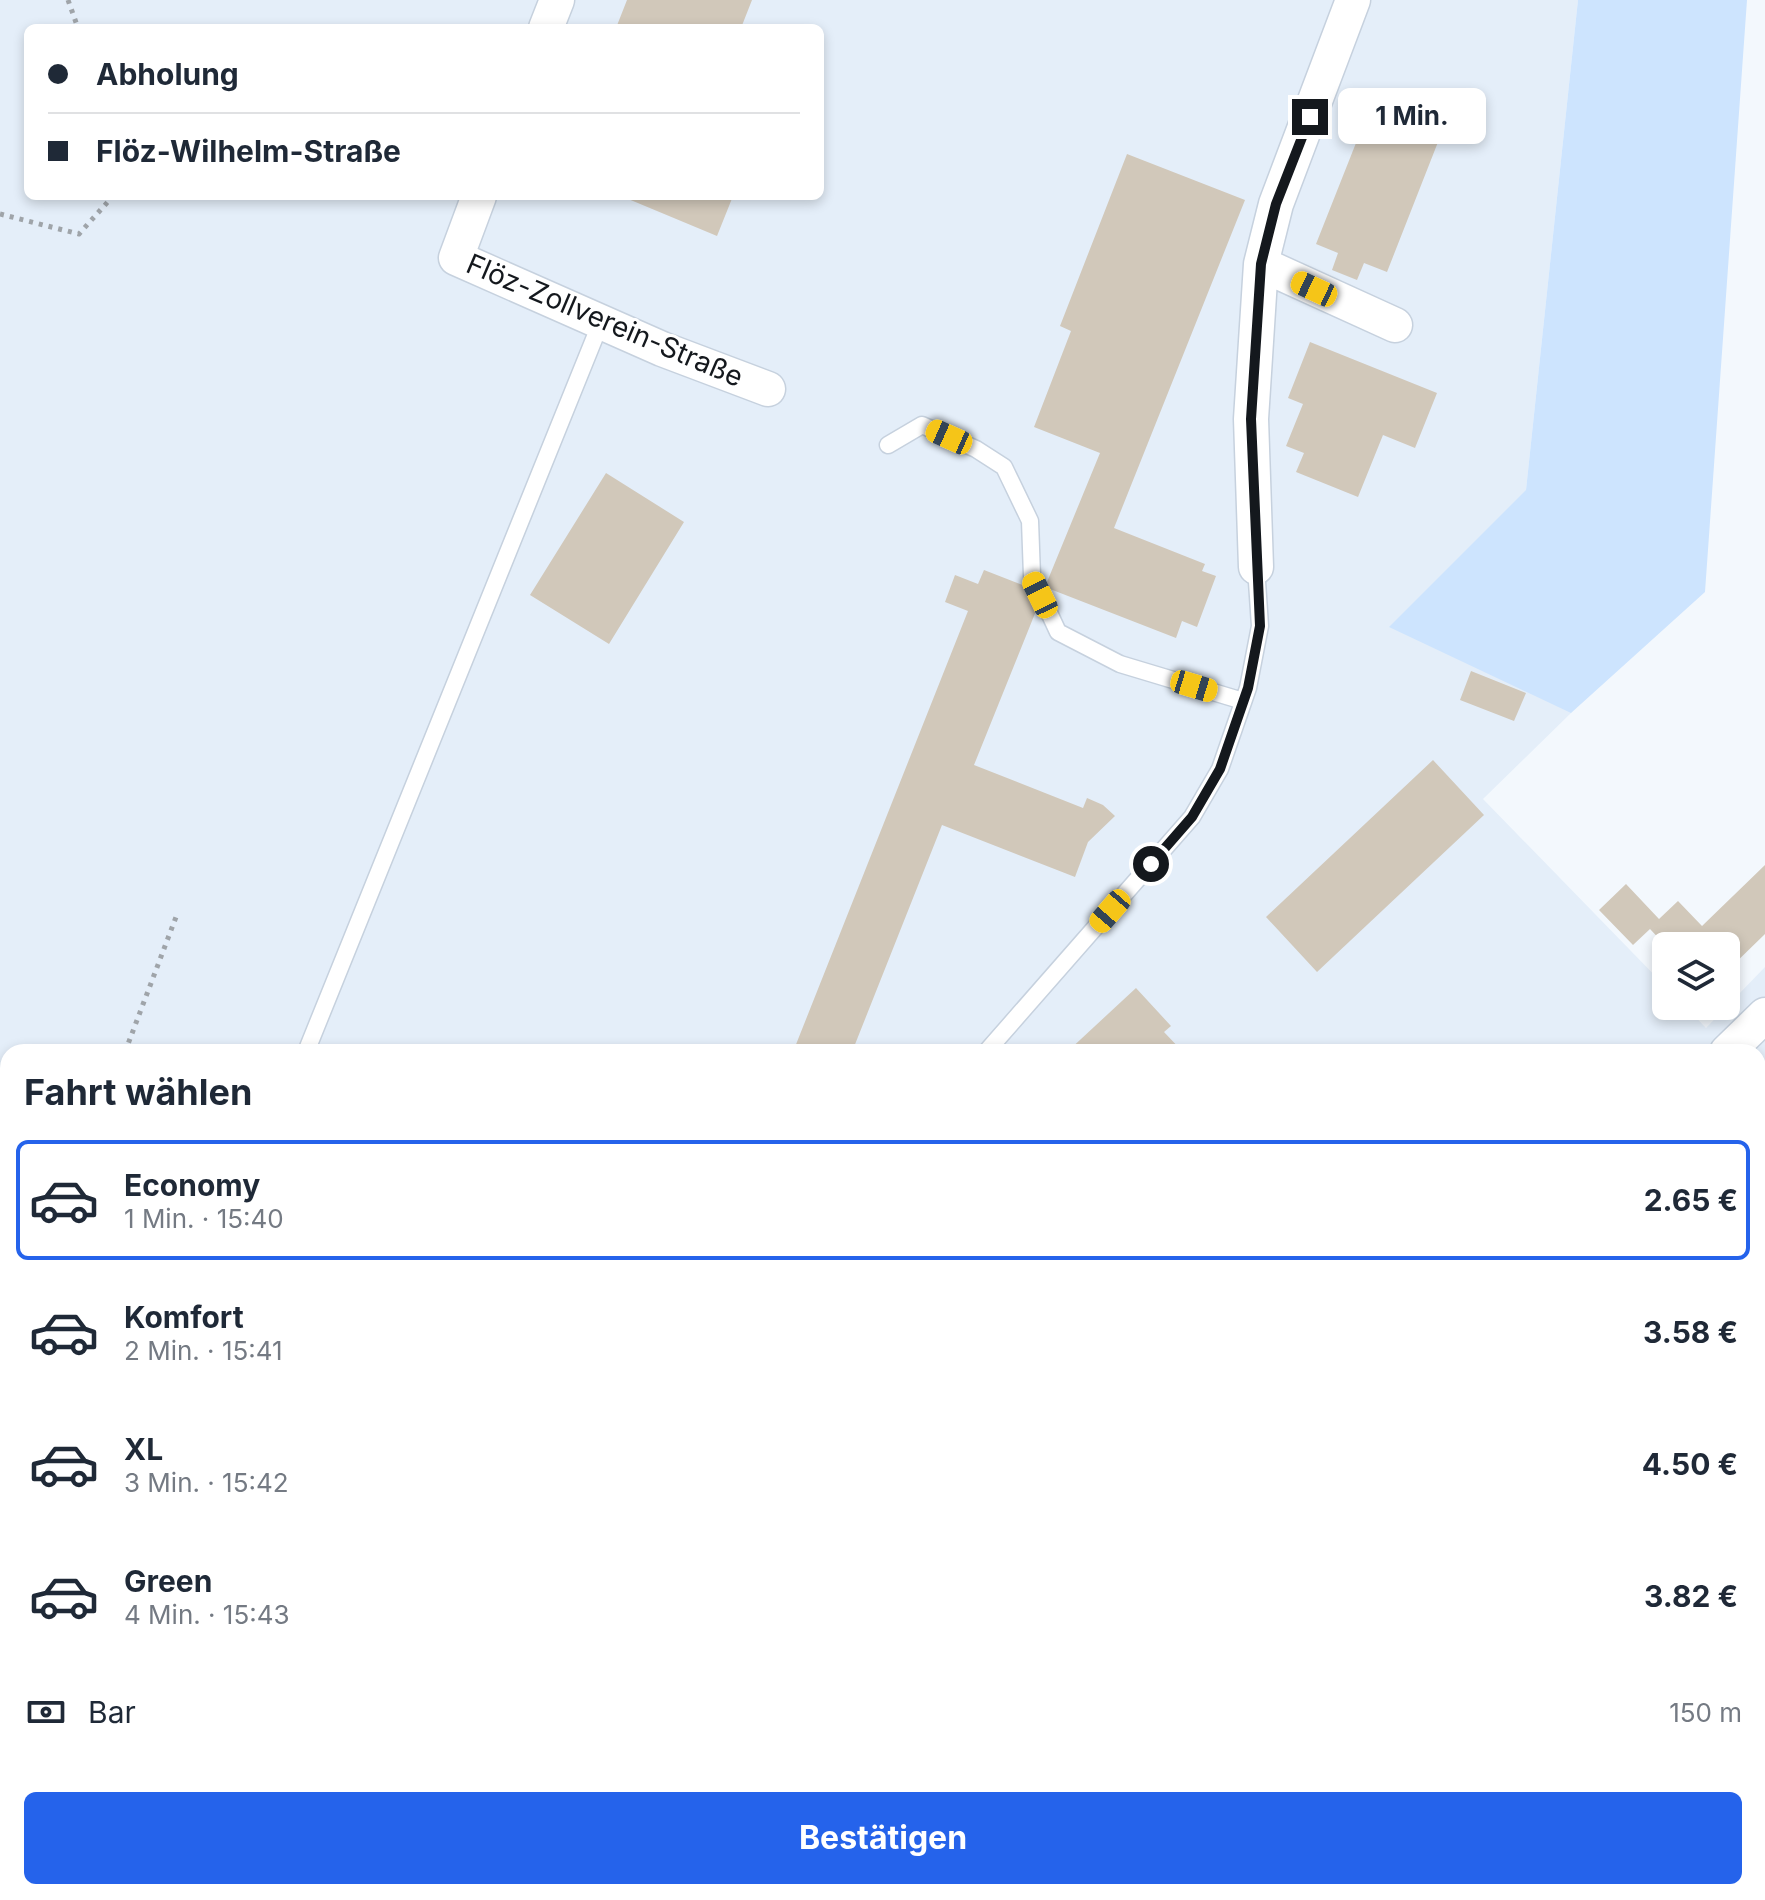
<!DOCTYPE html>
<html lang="de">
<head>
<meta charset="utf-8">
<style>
  body { margin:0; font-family:Inter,sans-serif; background:#f2f2f3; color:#1f2937; height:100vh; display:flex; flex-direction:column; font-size:30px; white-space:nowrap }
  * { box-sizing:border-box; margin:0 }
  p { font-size:26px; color:#747a83 }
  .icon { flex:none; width:44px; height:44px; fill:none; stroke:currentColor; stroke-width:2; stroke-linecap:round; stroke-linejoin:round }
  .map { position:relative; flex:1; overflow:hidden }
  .panel { position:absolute; left:0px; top:1044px; width:1766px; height:856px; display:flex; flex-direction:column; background:#fff; border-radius:24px 24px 0 0; box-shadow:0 4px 12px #0003 }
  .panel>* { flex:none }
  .guide { position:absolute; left:24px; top:24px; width:800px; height:176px; border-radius:12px; box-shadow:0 4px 12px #0003; display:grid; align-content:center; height:176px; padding:0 24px; background:#fff }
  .buttons { position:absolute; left:1652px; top:932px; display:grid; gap:16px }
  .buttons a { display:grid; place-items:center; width:88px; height:88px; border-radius:12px; background:#fff; box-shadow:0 4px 12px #0003; font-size:40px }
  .end { position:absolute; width:36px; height:36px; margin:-18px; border:10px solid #14181d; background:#fff; box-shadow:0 0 0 4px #fff }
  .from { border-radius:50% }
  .bubble { position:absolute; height:56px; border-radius:12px; background:#fff; box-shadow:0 4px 12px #0003; font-size:26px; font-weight:700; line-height:56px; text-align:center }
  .car { position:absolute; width:24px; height:48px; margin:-24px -12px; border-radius:10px; box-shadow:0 0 6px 2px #0007; background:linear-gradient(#f5c518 24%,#345 0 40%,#f5c518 0 76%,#345 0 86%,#f5c518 0) }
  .guide b { display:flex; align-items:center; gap:28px; height:76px; font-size:30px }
  .guide b+b { border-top:2px solid #e0e1e3 }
  .guide i { width:20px; height:20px; background:#1f2937 }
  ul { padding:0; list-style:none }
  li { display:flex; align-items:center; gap:24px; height:120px; margin:0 16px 12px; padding:0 8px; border:4px solid transparent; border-radius:12px }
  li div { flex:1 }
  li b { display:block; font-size:30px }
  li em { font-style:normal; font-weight:700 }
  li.on { border-color:#2563eb }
  li>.icon { width:72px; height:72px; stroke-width:1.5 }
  h2 { padding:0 24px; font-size:36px; line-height:96px }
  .pay { display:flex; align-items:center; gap:20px; height:88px; padding:0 24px; font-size:30px }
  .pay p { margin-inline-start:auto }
  .action { display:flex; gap:16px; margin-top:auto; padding:16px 24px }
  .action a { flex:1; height:92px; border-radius:12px; background:#2563eb; color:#fff; font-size:32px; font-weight:700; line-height:92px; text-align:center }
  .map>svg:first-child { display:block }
</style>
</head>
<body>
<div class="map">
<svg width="1765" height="1900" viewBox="0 0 1765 1900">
  <rect width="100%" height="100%" fill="#f3f8fd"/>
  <path fill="#e4eef9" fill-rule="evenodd" d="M0 0H1578L1526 490 1571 713 1483 799 1666 987V1006H1685L1706 1028 1765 967V1900H0ZM28 28H820V196H28ZM8 1052H1758V1892H8Z"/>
  <path fill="#cde4fe" d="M1578 0H1747L1705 592 1571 713 1389 627 1526 490Z"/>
  <path fill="#d1c8ba" d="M627 0H752L741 28H616Z
    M1407 98 1449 114 1387 272 1364 263 1357 280 1332 270 1338 253 1316 244 1373 100 1401 111Z
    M1127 154 1245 200 1114 528 1205 564 1202 571 1216 576 1197 627 1182 621 1176 638 1050 589 1047 582 1100 453 1034 427 1071 331 1060 326Z
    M621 196H733L717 236Z
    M1310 342 1437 393 1415 448 1383 435 1358 497 1296 472 1304 453 1286 446 1303 404 1288 398Z
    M606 473 684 522 609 644 530 595Z
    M984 570 1025 586 1036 611 974 765 1083 808 1087 798 1103 805 1115 816 1088 842 1075 877 942 825 852 1052H793L968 611 945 602 955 575 978 584Z
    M1471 671 1526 693 1514 721 1460 700Z
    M1433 760 1484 815 1317 972 1266 917Z
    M1765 865V934L1726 972V946H1666L1650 929 1633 945 1599 910 1626 884 1659 919 1678 901 1702 926Z
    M1136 988 1171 1026 1164 1032 1183 1052H1067Z"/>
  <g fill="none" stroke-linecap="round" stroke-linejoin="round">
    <g stroke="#c6d1de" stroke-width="19">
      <path id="service" d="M888 445 922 425 976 449 1004 467 1030 521 1032 576 1058 632 1120 664 1243 701
        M306 1052 601 322
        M986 1052 1192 817 1220 769 1248 688 1260 626 1256 567
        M1496 1892 1499 1900"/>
    </g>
    <g stroke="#c6d1de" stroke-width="37">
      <path id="minor" d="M546 28 557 0
        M479 196 456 258 662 349 768 389
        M1261 264 1395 325
        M1256 567 1251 419 1261 264 1276 204 1353 0
        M1727 1052 1765 1015
        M1137 1892 1140 1900
        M838 1900 847 1892"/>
    </g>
    <path stroke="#9fa4a9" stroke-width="5" stroke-dasharray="4 6" stroke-linecap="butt" d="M68 0 78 28
      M0 214 79 234 113 196
      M125 1052 176 917
      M0 1379 8 1358"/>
    <use href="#service" stroke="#fff" stroke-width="16"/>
    <use href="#minor" stroke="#fff" stroke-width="34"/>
  </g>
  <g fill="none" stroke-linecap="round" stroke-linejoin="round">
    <path stroke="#14181d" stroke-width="10" d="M1151 864 1192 817 1220 769 1248 688 1260 626 1251 419 1261 264 1276 204 1310 117"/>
  </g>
  <g text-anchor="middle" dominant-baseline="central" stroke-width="6" stroke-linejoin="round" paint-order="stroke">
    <g font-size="28" fill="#14181d" stroke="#fff">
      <text transform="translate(605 320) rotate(23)">Flöz-Zollverein-Straße</text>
    </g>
  </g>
</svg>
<div class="buttons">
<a><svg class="icon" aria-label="layers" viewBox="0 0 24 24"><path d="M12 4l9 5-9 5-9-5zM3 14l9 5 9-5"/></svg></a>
</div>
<i class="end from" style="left:1151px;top:864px"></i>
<i class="end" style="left:1310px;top:117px"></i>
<div class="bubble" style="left:1338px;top:88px;width:148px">1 Min.</div>
<i class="car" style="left:1314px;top:289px;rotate:295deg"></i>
<i class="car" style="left:949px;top:437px;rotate:294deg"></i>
<i class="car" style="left:1040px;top:595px;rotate:334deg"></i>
<i class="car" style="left:1194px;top:686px;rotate:107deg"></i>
<i class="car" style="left:1110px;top:911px;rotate:221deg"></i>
<div class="guide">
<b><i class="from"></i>Abholung</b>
<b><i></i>Flöz-Wilhelm-Straße</b>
</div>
<section class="panel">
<h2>Fahrt wählen</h2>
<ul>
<li class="on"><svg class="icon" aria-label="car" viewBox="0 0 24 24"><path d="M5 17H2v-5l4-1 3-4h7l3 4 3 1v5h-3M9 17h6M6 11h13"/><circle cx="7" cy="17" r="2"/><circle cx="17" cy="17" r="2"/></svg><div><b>Economy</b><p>1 Min. · 15:40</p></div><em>2.65 €</em></li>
<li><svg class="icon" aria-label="car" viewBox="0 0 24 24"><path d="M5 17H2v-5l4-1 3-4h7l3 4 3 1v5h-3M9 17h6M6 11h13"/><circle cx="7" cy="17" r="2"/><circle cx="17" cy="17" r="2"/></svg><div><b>Komfort</b><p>2 Min. · 15:41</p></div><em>3.58 €</em></li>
<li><svg class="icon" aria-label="car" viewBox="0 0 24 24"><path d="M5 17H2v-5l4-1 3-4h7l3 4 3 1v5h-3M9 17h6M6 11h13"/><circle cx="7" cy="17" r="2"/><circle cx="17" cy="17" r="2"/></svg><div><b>XL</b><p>3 Min. · 15:42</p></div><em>4.50 €</em></li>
<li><svg class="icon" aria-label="car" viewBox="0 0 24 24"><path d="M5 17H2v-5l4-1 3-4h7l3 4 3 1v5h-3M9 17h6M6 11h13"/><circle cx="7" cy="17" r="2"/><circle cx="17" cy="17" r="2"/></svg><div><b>Green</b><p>4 Min. · 15:43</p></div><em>3.82 €</em></li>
</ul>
<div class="pay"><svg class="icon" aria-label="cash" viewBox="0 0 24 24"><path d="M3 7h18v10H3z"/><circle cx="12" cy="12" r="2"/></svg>Bar<p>150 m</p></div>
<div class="action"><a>Bestätigen</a></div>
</section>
</div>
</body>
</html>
